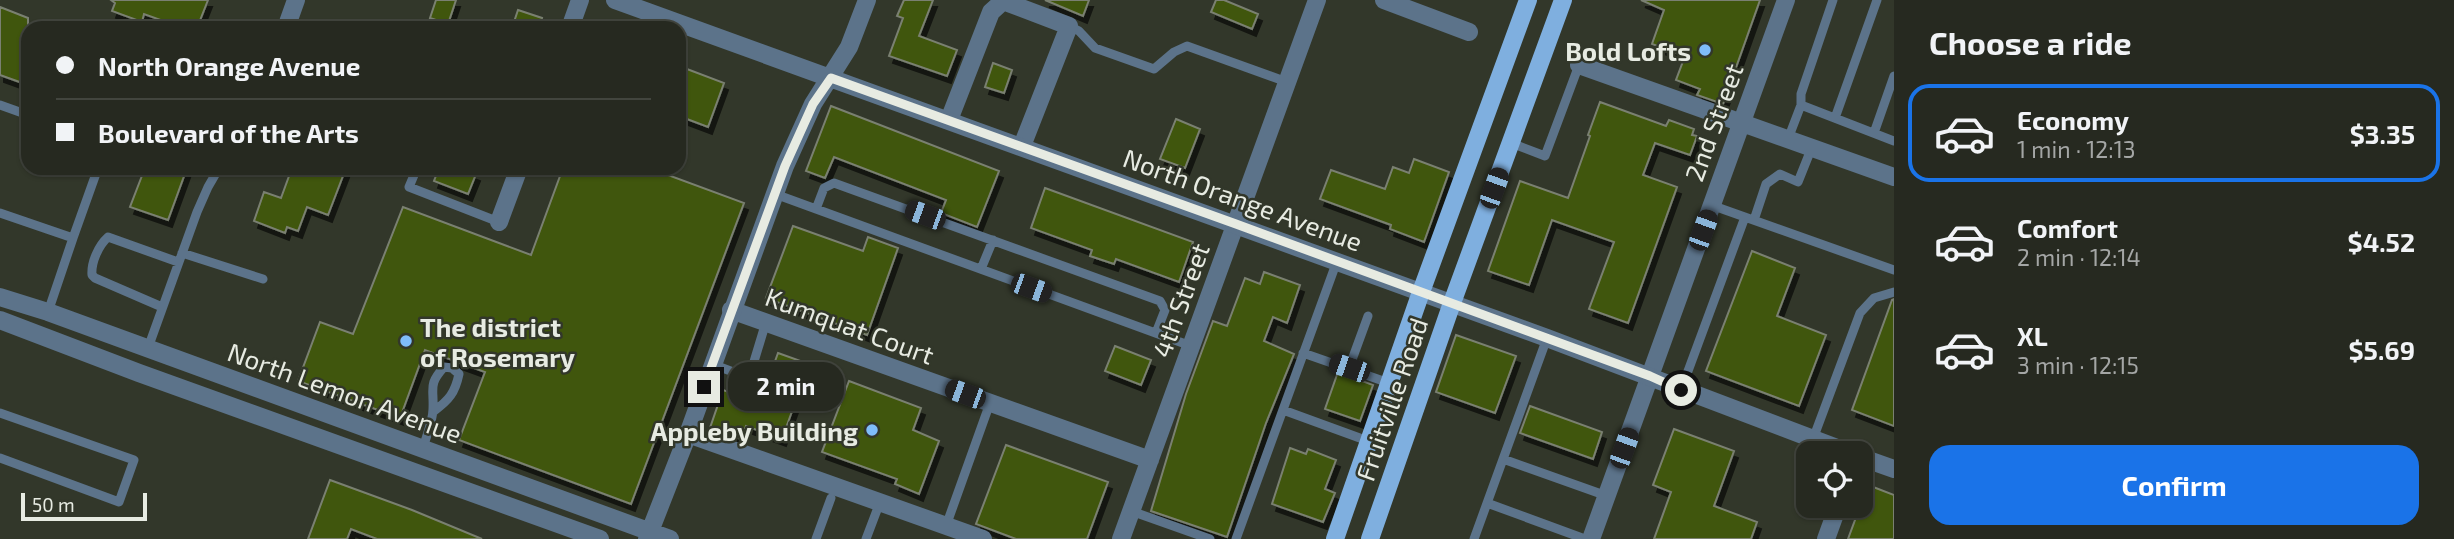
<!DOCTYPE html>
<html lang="en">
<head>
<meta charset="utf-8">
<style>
  body { margin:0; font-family:"Exo 2",sans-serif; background:#32352d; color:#f1f3f6; height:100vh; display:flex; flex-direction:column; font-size:26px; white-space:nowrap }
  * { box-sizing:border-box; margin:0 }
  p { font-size:23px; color:#a4a6a5 }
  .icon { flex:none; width:38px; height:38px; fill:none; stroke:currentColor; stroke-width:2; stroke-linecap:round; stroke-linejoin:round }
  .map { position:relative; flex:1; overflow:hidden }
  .panel { display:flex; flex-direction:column; background:#262920; width:560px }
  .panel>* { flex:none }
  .hud { position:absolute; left:21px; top:21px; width:665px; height:154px; border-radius:21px; box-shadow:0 2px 5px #0004,0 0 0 2px #42453e; display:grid; align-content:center; height:154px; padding:0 35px; background:#262920 }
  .tools { position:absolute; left:1796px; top:441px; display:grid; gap:14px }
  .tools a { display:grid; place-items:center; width:77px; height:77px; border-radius:14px; background:#262920; box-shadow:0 2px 5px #0004,0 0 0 2px #42453e; font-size:35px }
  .scale { position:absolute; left:21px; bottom:18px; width:126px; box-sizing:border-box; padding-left:7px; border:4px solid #e7ebe2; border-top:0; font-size:19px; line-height:24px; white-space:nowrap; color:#e7ebe2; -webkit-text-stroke:5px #32372a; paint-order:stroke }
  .end { position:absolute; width:32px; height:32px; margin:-16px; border:9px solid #e7ebe2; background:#111; box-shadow:0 0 0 4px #111 }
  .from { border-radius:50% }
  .bubble { position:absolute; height:49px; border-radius:21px; background:#262920; box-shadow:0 2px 5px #0004,0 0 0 2px #42453e; font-size:23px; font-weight:700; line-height:49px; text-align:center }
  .car { position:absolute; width:21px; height:42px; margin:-21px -10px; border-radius:9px; box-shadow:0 0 5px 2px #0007; background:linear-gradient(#222 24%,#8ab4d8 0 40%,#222 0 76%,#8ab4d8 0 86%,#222 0) }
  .hud b { display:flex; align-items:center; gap:24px; height:66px; font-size:26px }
  .hud b+b { border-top:2px solid #42453e }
  .hud i { width:18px; height:18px; background:#f1f3f6 }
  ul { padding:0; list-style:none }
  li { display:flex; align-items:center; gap:21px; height:98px; margin:0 14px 10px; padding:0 21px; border:4px solid transparent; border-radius:21px }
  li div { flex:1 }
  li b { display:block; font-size:26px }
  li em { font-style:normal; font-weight:700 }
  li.active { border-color:#1a73e8 }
  li>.icon { width:63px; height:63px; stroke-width:1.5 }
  h2 { padding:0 35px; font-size:32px; line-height:84px }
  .button { display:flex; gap:14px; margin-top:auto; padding:14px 35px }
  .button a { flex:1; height:80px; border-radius:21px; background:#1a73e8; color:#fff; font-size:28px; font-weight:700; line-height:80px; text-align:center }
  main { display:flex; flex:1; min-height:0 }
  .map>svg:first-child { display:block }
</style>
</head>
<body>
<main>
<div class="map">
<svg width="1894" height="539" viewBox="0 0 1894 539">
  <defs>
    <filter id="shadow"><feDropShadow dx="4" dy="7" stdDeviation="0" flood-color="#0009"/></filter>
  </defs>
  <rect width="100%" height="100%" fill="#32372a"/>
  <path fill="#405608" stroke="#7a8071" stroke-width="2" filter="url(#shadow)" d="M111 0H208L197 28H170L172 24 144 14 142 22 112 11 115 3Z
    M436 0H456L448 24 430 18Z
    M904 0H933L919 36 957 50 947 76 889 56 903 18 897 16Z
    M1045 0H1089L1083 16Z
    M1216 0H1224L1258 14 1252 29 1211 12Z
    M1641 0H1760L1723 104 1697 95 1700 89 1676 80 1685 56 1652 44 1664 10Z
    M0 7 28 18V85L0 75Z
    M518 10 542 18 539 28H512Z
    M993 63 1012 70 1004 93 985 87Z
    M679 66 724 83 708 127 679 116Z
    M1600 102 1666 126 1669 120 1694 129 1692 135 1697 136 1690 155 1655 143 1643 175 1677 187 1628 323 1589 309 1614 242 1552 220 1529 285 1488 271 1520 181 1568 198 1590 136 1588 135Z
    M831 106 999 171 977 227 941 213 946 200 834 157 825 178 806 171Z
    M1176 119 1200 129 1185 168 1160 159Z
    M1414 159 1449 172 1424 242 1390 229 1391 225 1320 199 1331 170 1385 189 1393 167 1409 173Z
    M145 168H187L168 220 130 207Z
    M292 168H346L328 215 307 207 298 231 287 227 285 233 254 221 264 192 281 198Z
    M439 168H460L476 174 468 194 434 181Z
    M563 168H649L744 203 631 504 459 440 485 372 425 350 400 418 298 381 320 322 353 334 403 207 531 255Z
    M1045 188 1193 242 1179 282 1116 259 1114 264 1090 256 1092 250 1031 228Z
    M793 226 863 251 868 237 898 248 867 335 766 298Z
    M1752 251 1795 268 1777 316 1826 335 1799 406 1706 371Z
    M1264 272 1300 285 1287 323 1273 317 1264 341 1294 354 1266 423 1227 537 1151 511 1186 394 1213 321 1227 326 1245 278 1260 284Z
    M1894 299V426L1852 410 1892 300Z
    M1456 335 1516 356 1495 413 1436 392Z
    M1115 346 1151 360 1141 385 1105 371Z
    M778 353 809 364 782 439 746 426 741 439 710 428 723 390 760 403Z
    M1338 372 1373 385 1360 421 1325 409Z
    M849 381 921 408 913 430 939 441 919 494 895 484 897 479 822 452Z
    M1530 406 1602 432 1593 459 1520 433Z
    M1674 429 1734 451 1714 506 1757 522 1751 539H1654L1671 492 1653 485Z
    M1006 445 1108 482 1087 539H1016L976 524Z
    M1290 448 1306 454 1308 449 1336 460 1325 489 1335 493 1323 522 1272 504Z
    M330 480 412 510 482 539H377L351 529 347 539H308Z
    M1868 485 1894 495V539H1848Z"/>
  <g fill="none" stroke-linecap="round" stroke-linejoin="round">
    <path stroke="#5c738a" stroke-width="9" d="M1069 26 1079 31 1095 48 1154 69 1174 52 1187 46 1287 82
      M0 105 28 115
      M1801 105V94L1833 0
      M1835 118 1877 0
      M1874 133 1894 76
      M1788 139 1801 105 1894 141
      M1511 143 1545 156 1579 65
      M417 168 409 187 499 222
      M775 194 1191 346
      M1711 205 1894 270
      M816 209 824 188 834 183 1160 301 1165 310 1156 333
      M0 213 73 238 98 168
      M1754 220 1766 184 1780 174 1798 182 1812 147
      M182 253 263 279
      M981 269 993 240
      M162 307 95 278 92 275C91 263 98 246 108 237L178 262
      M48 312 73 238
      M148 348 197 212 208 187 219 168
      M1303 353 1389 383
      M712 364 749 378 766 322
      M1349 368 1368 316
      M1681 390 1745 217
      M1283 410 1368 441
      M0 413 134 460 119 502 0 458
      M1813 439 1860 313 1874 298 1894 292
      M423 448C426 437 433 421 433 409 434 387 428 385 444 367L452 368 459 374C455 393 449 400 434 411
      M1503 459 1607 496
      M1487 503 1585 539
      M1131 511 1210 539
      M946 526 990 403
      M816 539 831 498
      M866 539 877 510
      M1236 539 1337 261
      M1474 539 1547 338"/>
    <path stroke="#5c738a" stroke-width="18" d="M1384 0 1469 32
      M286 28 296 0
      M570 28 580 0
      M1579 65 1894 177
      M949 120 991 12 1003 1 1069 26 1022 146
      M499 222 519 168
      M731 310 1150 460
      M688 434 983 539
      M1121 539 1317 0
      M1591 539 1786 0
      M1826 539 1838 506"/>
    <path stroke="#5c738a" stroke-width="18" d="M615 0 1547 338 1850 453
      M0 297 48 312 670 539
      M0 320 139 373 600 539
      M1860 457 1894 469
      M647 539 688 434 785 166 813 104 849 47 867 0"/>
    <path stroke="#7fafdf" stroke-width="18" d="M1335 539 1421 292 1528 0
      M1370 539 1452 303 1563 0"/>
  </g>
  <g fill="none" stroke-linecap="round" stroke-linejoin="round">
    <path stroke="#e7ebe2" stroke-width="9" d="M704 387 785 166 813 104 831 78 1236 224 1650 376 1681 390"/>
  </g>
  <g fill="#7fbdfa" stroke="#32372a" stroke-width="2.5">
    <circle cx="1705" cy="50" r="7"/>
    <circle cx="406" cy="341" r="7"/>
    <circle cx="872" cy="430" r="7"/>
  </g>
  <g text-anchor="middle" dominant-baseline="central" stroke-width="5" stroke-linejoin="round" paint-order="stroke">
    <g font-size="26" font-weight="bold" fill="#e7ebe2" stroke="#32372a" text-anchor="end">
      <text x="1691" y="50">Bold Lofts</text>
      <text x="420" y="326" text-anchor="start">The district<tspan x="420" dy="30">of Rosemary</tspan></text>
      <text x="858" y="430">Appleby Building</text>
    </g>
    <g font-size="26" fill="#e7ebe2" stroke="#32372a">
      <text transform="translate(1713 122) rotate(-70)">2nd Street</text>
      <text transform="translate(1243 199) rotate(20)">North Orange Avenue</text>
      <text transform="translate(1180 300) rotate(-70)">4th Street</text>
      <text transform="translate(850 325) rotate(20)">Kumquat Court</text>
      <text transform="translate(345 392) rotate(20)">North Lemon Avenue</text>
      <text transform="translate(1391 399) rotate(-71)">Fruitville Road</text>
    </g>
  </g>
</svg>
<div class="tools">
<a><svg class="icon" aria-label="locate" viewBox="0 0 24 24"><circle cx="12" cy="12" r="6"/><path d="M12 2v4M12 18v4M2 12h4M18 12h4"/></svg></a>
</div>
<div class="scale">50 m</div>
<i class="end from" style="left:1681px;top:390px"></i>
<i class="end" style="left:704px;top:387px"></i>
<div class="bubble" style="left:728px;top:362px;width:116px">2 min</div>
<i class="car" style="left:1494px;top:188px;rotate:20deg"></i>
<i class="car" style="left:925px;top:215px;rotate:290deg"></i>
<i class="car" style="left:1703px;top:230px;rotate:20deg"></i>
<i class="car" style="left:1031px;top:288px;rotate:110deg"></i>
<i class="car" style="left:1349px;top:368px;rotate:289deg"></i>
<i class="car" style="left:965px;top:394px;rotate:290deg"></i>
<i class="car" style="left:1624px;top:448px;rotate:20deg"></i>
<div class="hud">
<b><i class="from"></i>North Orange Avenue</b>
<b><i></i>Boulevard of the Arts</b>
</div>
</div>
<section class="panel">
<h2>Choose a ride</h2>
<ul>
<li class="active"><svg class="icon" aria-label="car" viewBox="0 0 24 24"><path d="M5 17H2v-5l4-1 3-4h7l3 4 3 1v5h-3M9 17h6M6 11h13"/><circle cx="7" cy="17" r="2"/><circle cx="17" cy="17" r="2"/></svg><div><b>Economy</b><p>1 min · 12:13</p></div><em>$3.35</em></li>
<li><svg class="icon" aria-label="car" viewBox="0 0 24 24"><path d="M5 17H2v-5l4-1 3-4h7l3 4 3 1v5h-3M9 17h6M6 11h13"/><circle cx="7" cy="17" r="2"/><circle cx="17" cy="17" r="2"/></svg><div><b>Comfort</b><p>2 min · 12:14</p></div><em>$4.52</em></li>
<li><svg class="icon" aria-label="car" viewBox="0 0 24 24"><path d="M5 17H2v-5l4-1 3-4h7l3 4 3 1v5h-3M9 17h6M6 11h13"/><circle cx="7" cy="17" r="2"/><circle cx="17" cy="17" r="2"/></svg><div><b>XL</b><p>3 min · 12:15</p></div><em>$5.69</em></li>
</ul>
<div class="button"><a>Confirm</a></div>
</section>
</main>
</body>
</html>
